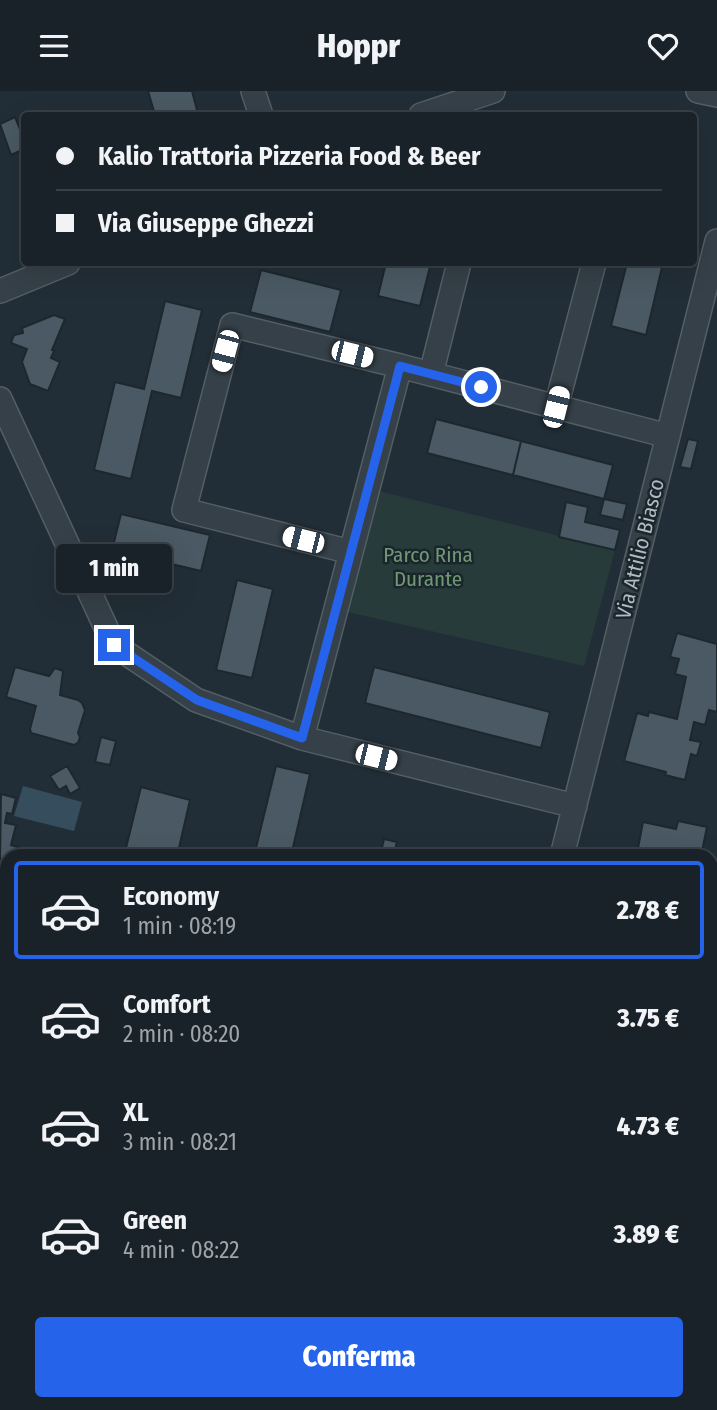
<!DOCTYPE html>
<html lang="it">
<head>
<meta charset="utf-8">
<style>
  body { margin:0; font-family:"Fira Sans Condensed",sans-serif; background:#232a31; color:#f1f3f6; height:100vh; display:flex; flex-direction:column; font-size:26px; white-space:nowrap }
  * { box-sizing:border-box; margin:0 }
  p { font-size:23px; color:#9fa4a8 }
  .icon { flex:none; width:38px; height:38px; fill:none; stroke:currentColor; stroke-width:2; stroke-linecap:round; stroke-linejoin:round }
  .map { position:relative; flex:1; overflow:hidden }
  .side { position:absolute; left:0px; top:758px; width:718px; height:562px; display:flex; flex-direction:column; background:#1a2229; border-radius:21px 21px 0 0; box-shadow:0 7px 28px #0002,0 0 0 2px #383f46 }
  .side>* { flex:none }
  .guide { position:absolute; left:21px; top:21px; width:676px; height:154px; border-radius:7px; box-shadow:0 7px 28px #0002,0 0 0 2px #383f46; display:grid; align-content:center; height:154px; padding:0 35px; background:#1a2229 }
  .end { position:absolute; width:32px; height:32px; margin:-16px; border:9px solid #2563eb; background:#fff; box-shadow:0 0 0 4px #fff }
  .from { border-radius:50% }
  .bubble { position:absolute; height:49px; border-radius:7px; background:#1a2229; box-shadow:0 7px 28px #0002,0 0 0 2px #383f46; font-size:23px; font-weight:800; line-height:49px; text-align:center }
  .car { position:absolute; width:21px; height:42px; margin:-21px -10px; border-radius:9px; box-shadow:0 0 5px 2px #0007; background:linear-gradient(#fff 24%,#345 0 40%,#fff 0 76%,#345 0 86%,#fff 0) }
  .guide b { display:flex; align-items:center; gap:24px; height:66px; font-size:26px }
  .guide b+b { border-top:2px solid #383f46 }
  .guide i { width:18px; height:18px; background:#f1f3f6 }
  ul { padding:12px 0 0; list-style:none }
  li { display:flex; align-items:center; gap:21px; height:98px; margin:0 14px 10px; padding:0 21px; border:4px solid transparent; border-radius:7px }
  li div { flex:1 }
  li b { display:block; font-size:26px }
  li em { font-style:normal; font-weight:800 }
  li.active { border-color:#2563eb }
  li>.icon { width:63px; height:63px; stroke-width:1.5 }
  .primary-button { display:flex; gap:14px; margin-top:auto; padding:14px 35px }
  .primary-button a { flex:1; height:80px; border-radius:7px; background:#2563eb; color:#fff; font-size:28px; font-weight:800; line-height:80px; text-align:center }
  header { display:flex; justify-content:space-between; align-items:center; height:91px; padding:0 35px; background:#1a2229; font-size:32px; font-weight:800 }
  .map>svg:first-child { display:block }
</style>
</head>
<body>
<header><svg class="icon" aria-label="menu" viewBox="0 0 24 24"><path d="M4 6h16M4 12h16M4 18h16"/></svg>Hoppr<svg class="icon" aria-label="heart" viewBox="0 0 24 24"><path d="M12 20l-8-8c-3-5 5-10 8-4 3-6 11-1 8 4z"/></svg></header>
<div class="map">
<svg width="717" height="1319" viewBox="0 0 717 1319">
  <rect width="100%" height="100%" fill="#222e37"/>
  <path fill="#273c3a" d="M378 400 615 459 584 575 348 521Z"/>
  <path fill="#364d5d" d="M23 695 82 711 74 740 14 725Z"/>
  <path fill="#4a5963" stroke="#1d272e" stroke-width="2" d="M148 0H192L198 23 155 24Z
    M15 26 24 48V58L11 64 0 33Z
    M386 172H431L420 215 378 205Z
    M627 172H663L646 244 611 235Z
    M261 179 341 199 330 241 250 221Z
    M165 210 202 219 181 307 152 300 131 388 94 379 115 291 144 298Z
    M54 224 65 228 52 259 54 260 51 267 60 271 48 300 30 293 22 271 27 258 11 252 14 244 23 242 22 237Z
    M436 328 521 350 513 384 427 362Z
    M688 348 698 350 691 378 680 376Z
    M521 350 613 374 604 408 513 384Z
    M604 408 627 413 623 429 600 424Z
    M566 411 588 416 585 431 620 439 615 459 559 446Z
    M121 423 210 444 201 480 112 459Z
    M237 489 273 498 252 587 216 579Z
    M677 542 717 553V621L709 619 705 634 694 631 690 649 701 651 697 665 691 663 685 689 665 684 666 681 624 670 637 622 648 625 649 621 677 628 686 586 675 583 679 568 670 566Z
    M15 576 49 585 55 577 63 580 60 604 78 609 82 612 85 619 78 642 80 646 78 652 74 654 31 642 30 638 36 615 6 606Z
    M374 576 550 621 541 657 365 612Z
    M101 646 116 650 110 674 95 671Z
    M67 675 80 697 70 703 66 695 59 699 50 685Z
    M276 675 310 683 291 765H254Z
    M141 696 190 709 179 757H177L175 765H124Z
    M1 703 16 707 12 723 7 722 5 732 16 734 11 754 27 759 25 765 10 763 7 765V770L0 768Z
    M678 730 707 736 701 765H642L644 758 638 757 643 731 676 738Z
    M384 748 397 751 394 763 403 765H380Z
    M0 798 7 800V828L0 826Z
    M710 848 717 850V880L710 901Z
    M0 881 7 883V970L0 997Z
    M710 1180 716 1182 715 1188 717 1189V1213L710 1211Z
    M710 1278H717V1319H665H673V1312H710Z
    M104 1312 119 1316 120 1312H184L183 1317 190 1319H102Z
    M193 1312H230L228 1319H191Z
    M602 1312H663L661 1319H628Z"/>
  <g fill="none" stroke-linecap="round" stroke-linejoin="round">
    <g stroke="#535e65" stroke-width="26">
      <path id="minor" d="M253 0 261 24
        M698 0 717 4
        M421 24 493 0
        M0 200 68 172
        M431 283 459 172
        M0 308 114 554 196 609 302 647 575 715
        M556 316 594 172
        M351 461 184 419 232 234 400 275
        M302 647 400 275 668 345
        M562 765 717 150
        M388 1319 391 1312"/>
    </g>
    <g stroke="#535e65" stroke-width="33">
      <path id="tertiary" d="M0 1062 7 1063
        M710 1230 717 1231"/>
    </g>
    <use href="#minor" stroke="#354048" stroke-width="23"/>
    <use href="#tertiary" stroke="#354048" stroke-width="30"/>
  </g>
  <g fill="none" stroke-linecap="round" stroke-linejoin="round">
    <path stroke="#2563eb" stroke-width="9" d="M114 554 197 609 302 647 400 275 481 296"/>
  </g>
  <g text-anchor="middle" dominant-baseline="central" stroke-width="5" stroke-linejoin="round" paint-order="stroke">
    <g font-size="21" fill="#b0bbc4" stroke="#1b252c">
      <text transform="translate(640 458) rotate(-76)">Via Attilio Biasco</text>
    </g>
    <g font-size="21" fill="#709874" stroke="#1b252c">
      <text x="428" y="464">Parco Rina<tspan x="428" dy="24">Durante</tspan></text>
    </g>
  </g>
</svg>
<i class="end from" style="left:481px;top:296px"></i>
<i class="end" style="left:114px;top:554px"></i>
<div class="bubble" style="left:56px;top:453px;width:116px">1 min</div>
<i class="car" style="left:225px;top:260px;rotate:195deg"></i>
<i class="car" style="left:352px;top:263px;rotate:104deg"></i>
<i class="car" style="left:556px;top:316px;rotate:14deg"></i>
<i class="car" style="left:303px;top:449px;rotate:284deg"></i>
<i class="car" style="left:376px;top:666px;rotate:104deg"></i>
<div class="guide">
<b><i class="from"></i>Kalio Trattoria Pizzeria Food &amp; Beer</b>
<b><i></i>Via Giuseppe Ghezzi</b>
</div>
<section class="side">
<ul>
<li class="active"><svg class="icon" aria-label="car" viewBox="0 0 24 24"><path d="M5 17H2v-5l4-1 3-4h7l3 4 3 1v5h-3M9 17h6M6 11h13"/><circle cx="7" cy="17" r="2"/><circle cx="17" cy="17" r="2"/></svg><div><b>Economy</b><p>1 min · 08:19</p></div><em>2.78 €</em></li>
<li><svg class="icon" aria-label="car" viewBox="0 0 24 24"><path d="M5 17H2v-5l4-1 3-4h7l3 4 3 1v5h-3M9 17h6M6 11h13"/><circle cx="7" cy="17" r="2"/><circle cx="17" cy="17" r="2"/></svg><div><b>Comfort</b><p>2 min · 08:20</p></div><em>3.75 €</em></li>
<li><svg class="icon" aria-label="car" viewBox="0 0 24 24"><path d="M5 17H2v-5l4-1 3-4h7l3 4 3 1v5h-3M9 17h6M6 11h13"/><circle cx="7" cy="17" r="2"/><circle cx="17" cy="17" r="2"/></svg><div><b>XL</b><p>3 min · 08:21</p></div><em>4.73 €</em></li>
<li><svg class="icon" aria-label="car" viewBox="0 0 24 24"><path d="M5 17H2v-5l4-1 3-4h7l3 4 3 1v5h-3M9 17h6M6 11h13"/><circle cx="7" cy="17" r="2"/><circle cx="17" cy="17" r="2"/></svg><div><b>Green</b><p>4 min · 08:22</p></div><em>3.89 €</em></li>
</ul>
<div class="primary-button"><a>Conferma</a></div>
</section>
</div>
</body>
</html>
